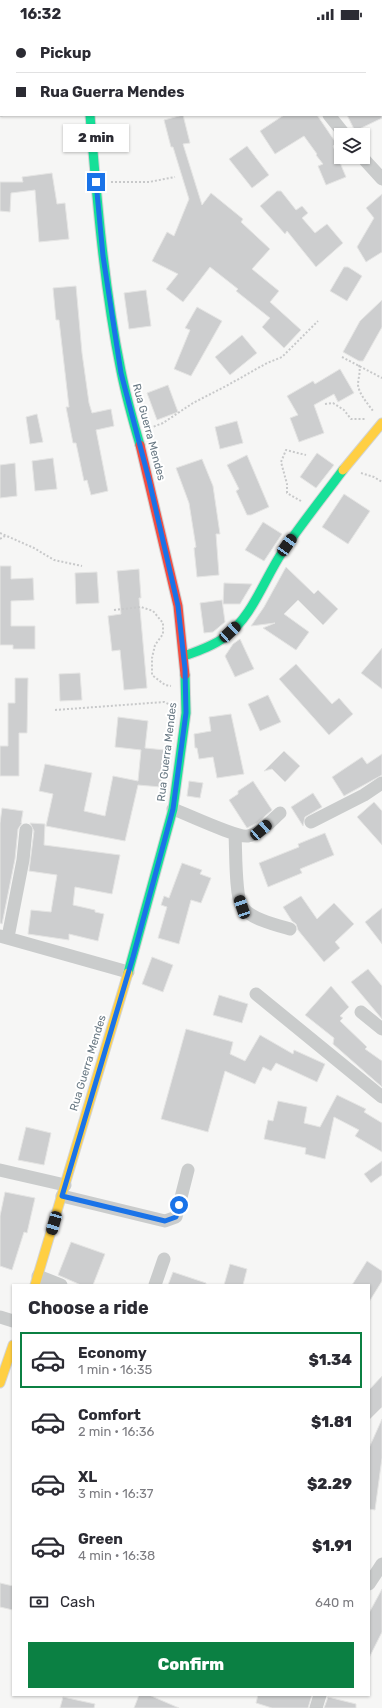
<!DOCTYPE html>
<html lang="en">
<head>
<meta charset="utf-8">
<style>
  body { margin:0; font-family:Rubik,sans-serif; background:#f7f7f7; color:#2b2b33; height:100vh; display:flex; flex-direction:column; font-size:15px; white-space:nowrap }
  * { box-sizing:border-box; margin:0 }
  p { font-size:13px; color:#7c7c81 }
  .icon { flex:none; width:22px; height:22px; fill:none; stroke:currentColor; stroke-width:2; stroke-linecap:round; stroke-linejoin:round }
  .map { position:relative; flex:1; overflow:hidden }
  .side { position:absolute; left:12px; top:1256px; width:358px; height:412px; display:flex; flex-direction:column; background:#fff; border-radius:0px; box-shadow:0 1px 3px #0004 }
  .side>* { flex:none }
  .guide { position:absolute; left:0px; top:0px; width:382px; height:88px; box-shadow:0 1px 3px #0004; display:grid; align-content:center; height:88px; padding:0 16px; background:#fff }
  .tools { position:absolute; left:334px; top:100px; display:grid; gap:8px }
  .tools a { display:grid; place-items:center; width:36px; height:36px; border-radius:0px; background:#fff; box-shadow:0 1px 3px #0004; font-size:20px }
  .end { position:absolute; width:18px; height:18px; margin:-9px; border:5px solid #1a73e8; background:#fff; box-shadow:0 0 0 2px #fff }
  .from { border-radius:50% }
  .bubble { position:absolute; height:28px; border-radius:0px; background:#fff; box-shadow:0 1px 3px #0004; font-size:13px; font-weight:800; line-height:28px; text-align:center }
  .car { position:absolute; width:12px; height:24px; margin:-12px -6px; border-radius:5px; box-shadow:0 0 3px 1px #0007; background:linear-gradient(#222 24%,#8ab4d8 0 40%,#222 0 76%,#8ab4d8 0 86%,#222 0) }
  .guide b { display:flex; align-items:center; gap:14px; height:38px; font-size:15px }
  .guide b+b { border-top:1px solid #e1e1e2 }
  .guide i { width:10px; height:10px; background:#2b2b33 }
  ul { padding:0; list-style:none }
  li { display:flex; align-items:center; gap:12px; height:56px; margin:0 8px 6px; padding:0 8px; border:2px solid transparent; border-radius:0px }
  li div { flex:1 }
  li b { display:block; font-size:15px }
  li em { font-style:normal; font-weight:800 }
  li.on { border-color:#0b8043 }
  li>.icon { width:36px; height:36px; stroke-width:1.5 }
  h2 { padding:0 16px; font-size:18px; line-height:48px }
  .pay { display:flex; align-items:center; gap:10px; height:44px; padding:0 16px; font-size:15px }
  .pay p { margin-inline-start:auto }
  .cta { display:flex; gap:8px; margin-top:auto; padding:8px 16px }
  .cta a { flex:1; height:46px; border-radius:0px; background:#0b8043; color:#fff; font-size:16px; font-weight:800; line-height:46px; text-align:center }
  .status { display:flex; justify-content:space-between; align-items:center; height:28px; padding:0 20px; background:#fff; direction:ltr }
  .status svg { height:11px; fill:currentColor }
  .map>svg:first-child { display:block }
</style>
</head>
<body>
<div class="status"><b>16:32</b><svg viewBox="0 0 49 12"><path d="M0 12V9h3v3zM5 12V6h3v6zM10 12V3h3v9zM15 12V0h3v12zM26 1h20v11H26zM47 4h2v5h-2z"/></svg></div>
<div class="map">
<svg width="382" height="1680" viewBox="0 0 382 1680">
  <rect width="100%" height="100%" fill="#f6f6f5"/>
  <path fill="#cdcecf" stroke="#e5e5e4" d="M183 87 190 115 183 116 202 177 211 165 243 191 241 194 270 221 252 241 279 263 270 274 301 302 284 320 262 299 270 290 236 263 238 261 210 239 183 274 166 261 178 246 152 233 167 204 174 208 189 171 173 119H171L164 92Z
    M284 87H317L336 115 333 118 346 149 326 157 318 138 323 136 316 127 317 126 304 108 275 126 260 103Z
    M347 87H382V90L355 103Z
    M247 118 269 147 252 160 229 131Z
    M52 145 57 176 65 175 69 211 39 214 35 162 11 165 10 184 0 183V154H23L22 149Z
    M277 163H281L296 182 302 178 308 185 302 190 315 205 327 196 343 215 316 239 287 203 285 206 260 178Z
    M382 166V224L366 234 357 219 374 190 366 180Z
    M344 239H348L362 248 347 273 330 263Z
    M76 258 82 325 89 375 92 385 111 381 114 398 96 402 108 463 91 467 87 452 84 453 76 415H73L66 379H69L59 292H56L53 260Z
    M146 262 151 298 129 301 124 265Z
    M382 272V299L363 333H359L343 324 360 293Z
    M197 279 222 293 191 348 174 341 190 302 185 300Z
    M242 307 257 325 230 347 215 329Z
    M340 341 354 365 338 374 334 366 314 377 324 405 299 414 290 390 298 387 287 368 313 353 315 356Z
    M168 357 178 384 157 392 147 365Z
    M37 386 43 414 30 416 26 389Z
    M237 393 243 415 220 421 215 399Z
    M317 425 334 437 316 460 300 449Z
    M247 427 269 479 251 487H247L236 463 239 461 227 437Z
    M53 430 57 461 35 463 32 433Z
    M202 431 213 458 220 506H216L219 547 197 549 194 520 196 519 189 475 176 440Z
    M15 435 17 468 0 470V437Z
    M344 466 370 483 348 516 322 499Z
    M263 494 282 506 264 533 245 522Z
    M0 538H11V551L33 550 34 572 11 573V598H35V621H13V617H0Z
    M286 539 314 566 318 562 338 581 323 597 298 572 284 586 309 604 296 622 263 600 275 595 251 598 264 579Z
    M139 541 141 570H139L147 660 124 662 120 622 112 623 108 588 121 586 117 543Z
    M97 544 99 575 76 576 75 545Z
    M224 555 252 556 240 576H223Z
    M222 572 225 594 213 604 204 605 200 575Z
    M240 611 254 641 235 649 225 628 233 616Z
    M382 620V661L361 645Z
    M296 636 332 676 339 670 353 686 329 707 279 651Z
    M80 645 82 672 60 673 59 646Z
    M15 650H28L27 705H19V748H0V718H8V675H15Z
    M268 667 281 694 260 703 248 676Z
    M231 686 244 746 217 750 213 729 199 731 197 720H195L194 706 211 703 209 689Z
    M118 689 148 693 145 720 165 722 161 759 138 757 125 813 46 798 53 766 39 763 45 736 92 745 84 783 105 788 113 748 138 753 141 722 115 719Z
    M284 723 300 738 285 754 272 741 264 743Z
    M382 726V747L344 768 332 749 362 729 367 736Z
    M189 753 203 755 200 770 187 768Z
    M253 753 272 782 257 795 247 800 229 772 238 766V763Z
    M313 765 322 779 305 789 303 798 291 779Z
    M374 774 382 783V817L357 789Z
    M2 780 23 783 21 795H22L18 801 15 831 2 896 0 895V795Z
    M30 795 45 796 44 817 120 827 112 866 75 859 73 877 95 882V884L104 886 98 913 69 906V912L28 906 31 882 51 884 57 847 29 843 34 803Z
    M325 805 334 827 300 841 302 845 268 859 259 835 299 819 298 816Z
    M182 835 202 842 200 846 211 850 201 875 191 872 179 916 158 910 167 879 161 877 164 868 169 870Z
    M301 868 317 891 334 875 354 896 335 914 340 920 324 934 298 902 296 896 292 893 283 879Z
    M382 880V916L365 894Z
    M152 929 173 937 163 964 142 956Z
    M368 941 382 958V991L351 954Z
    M331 958 349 979 340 988 343 990 340 993 367 1019 365 1021 382 1033V1059L333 1016 334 1010 305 987Z
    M219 967 248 976 242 995 213 987Z
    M186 1001 233 1014 230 1026 245 1033 260 1007 293 1026 294 1022 325 1036 317 1054 276 1035 271 1043 263 1039 255 1056 225 1043 208 1104 161 1091Z
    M337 1067 366 1081 364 1084 382 1095V1124L355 1108 359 1102 334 1089 325 1131 305 1126 306 1120 264 1111 268 1092 273 1093 278 1073 307 1079 304 1095 320 1099Z
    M26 1099 51 1105 44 1137 18 1132Z
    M382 1133V1147L371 1155 364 1146Z
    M5 1164 35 1170 27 1205 24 1204 12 1242 0 1238V1188Z
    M71 1214 105 1226 93 1257H81L58 1247Z
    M367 1233 382 1243V1253L369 1274V1257H352Z
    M230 1236 247 1241 243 1257H224Z
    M173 1244 206 1255V1257H168Z
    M382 1348V1379L369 1392V1362Z
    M382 1391V1430L375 1482 369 1481V1420Z
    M0 1555 13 1558V1582L0 1579Z
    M382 1561V1604L369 1630V1585Z
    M139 1667H149L179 1680H134Z
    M258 1667H312L308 1680H272L256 1675Z
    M63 1669 95 1676 94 1680H60Z
    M328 1669 356 1676V1680H324Z"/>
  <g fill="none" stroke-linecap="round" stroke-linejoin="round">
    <g stroke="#d3d4d4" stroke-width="11">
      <path id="fast" d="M90 87C97 173 104 259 121 343 126 368 133 393 140 417
        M184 628C198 623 213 618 225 609 253 588 264 551 283 523 302 495 323 469 343 442
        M128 945 173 781 186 685 185 647"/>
    </g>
    <g stroke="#d3d4d4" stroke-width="11">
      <path id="slow" d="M343 442 382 395
        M35 1257 128 945
        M0 1355 13 1317"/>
    </g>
    <g stroke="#d3d4d4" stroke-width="11">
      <path id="jam" d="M82 0V1
        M140 417 178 578 185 647"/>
    </g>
    <path stroke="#c8c9ca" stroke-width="2" stroke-dasharray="2 2" stroke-linecap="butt" d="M111 154H149L175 149
      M342 329 382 350
      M359 337C361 344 358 350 358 357 359 366 368 376 373 383
      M325 376 333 375 344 382 351 391H365
      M150 400 163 395 193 375 228 357 267 335 282 329 318 293
      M361 445 374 449 382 454
      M301 473 287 465V456L281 434 286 422 306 427
      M0 505 34 520 54 532 82 538
      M0 511 5 508
      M114 582 141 579 153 583 163 595V606L155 617 152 630V647L165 657 171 658
      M55 682 164 674 171 677"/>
    <path stroke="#cacccc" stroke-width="13" d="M272 0 273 1
      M250 1 252 0
      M0 82H1
      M329 87 345 107
      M362 129 382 151
      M173 781C187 786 237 810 248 808 261 805 271 793 280 785
      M311 794 364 767 382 755
      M235 807C236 822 235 868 242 879 251 891 276 897 290 901
      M0 908 128 944
      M8 909 23 832 26 802
      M256 966 382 1069
      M361 984 382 1001
      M0 1142 65 1157
      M62 1168 165 1193 176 1189 188 1142
      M38 1248 61 1257
      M155 1257 164 1231
      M0 1289 13 1293
      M369 1556 382 1536
      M316 1680 320 1667"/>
    <use href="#fast" stroke="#16e098" stroke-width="9"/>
    <use href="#slow" stroke="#ffcf43" stroke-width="9"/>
    <use href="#jam" stroke="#f24e42" stroke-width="9"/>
  </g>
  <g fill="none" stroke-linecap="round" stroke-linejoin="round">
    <path stroke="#1a73e8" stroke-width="5" d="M96 154 103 228 121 345 149 452 178 578 185 641 186 685 173 781 133 929 62 1168 165 1193 176 1189 179 1177"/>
  </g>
  <g text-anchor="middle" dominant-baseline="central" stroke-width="4" stroke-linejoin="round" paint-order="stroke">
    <g font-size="11" fill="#687883" stroke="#fff">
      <text transform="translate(149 404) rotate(75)">Rua Guerra Mendes</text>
      <text transform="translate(167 724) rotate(-83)">Rua Guerra Mendes</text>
      <text transform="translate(88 1035) rotate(-73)">Rua Guerra Mendes</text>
    </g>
  </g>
</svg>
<div class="tools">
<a><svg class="icon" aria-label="layers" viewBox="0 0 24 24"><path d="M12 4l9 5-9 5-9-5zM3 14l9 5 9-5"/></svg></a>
</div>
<i class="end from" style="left:179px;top:1177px"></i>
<i class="end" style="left:96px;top:154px"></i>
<div class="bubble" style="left:63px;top:96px;width:66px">2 min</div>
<i class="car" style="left:287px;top:517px;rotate:35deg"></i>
<i class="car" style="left:230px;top:604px;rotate:47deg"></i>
<i class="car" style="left:261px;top:802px;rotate:49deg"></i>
<i class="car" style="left:242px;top:879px;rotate:342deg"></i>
<i class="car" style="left:54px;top:1195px;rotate:196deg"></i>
<div class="guide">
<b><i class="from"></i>Pickup</b>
<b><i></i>Rua Guerra Mendes</b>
</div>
<section class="side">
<h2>Choose a ride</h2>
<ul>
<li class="on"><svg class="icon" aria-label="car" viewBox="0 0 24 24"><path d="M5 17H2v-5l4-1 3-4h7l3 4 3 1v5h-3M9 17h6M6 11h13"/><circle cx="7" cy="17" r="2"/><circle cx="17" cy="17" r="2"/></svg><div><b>Economy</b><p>1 min · 16:35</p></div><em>$1.34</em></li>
<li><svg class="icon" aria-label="car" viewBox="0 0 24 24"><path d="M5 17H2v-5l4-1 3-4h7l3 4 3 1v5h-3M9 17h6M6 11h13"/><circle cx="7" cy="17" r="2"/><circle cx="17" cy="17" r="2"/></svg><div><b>Comfort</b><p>2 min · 16:36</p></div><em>$1.81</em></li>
<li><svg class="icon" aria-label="car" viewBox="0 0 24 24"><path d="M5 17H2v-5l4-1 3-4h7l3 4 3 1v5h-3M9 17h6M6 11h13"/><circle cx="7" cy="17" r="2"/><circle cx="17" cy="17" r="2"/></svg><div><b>XL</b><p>3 min · 16:37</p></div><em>$2.29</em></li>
<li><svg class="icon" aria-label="car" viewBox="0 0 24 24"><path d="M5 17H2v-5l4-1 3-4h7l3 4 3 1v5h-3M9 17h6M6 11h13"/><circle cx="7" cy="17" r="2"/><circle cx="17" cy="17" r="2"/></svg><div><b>Green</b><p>4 min · 16:38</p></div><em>$1.91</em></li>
</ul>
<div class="pay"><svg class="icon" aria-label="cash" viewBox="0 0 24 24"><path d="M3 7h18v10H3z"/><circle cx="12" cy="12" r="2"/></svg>Cash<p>640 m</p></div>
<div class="cta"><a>Confirm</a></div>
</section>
</div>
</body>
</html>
